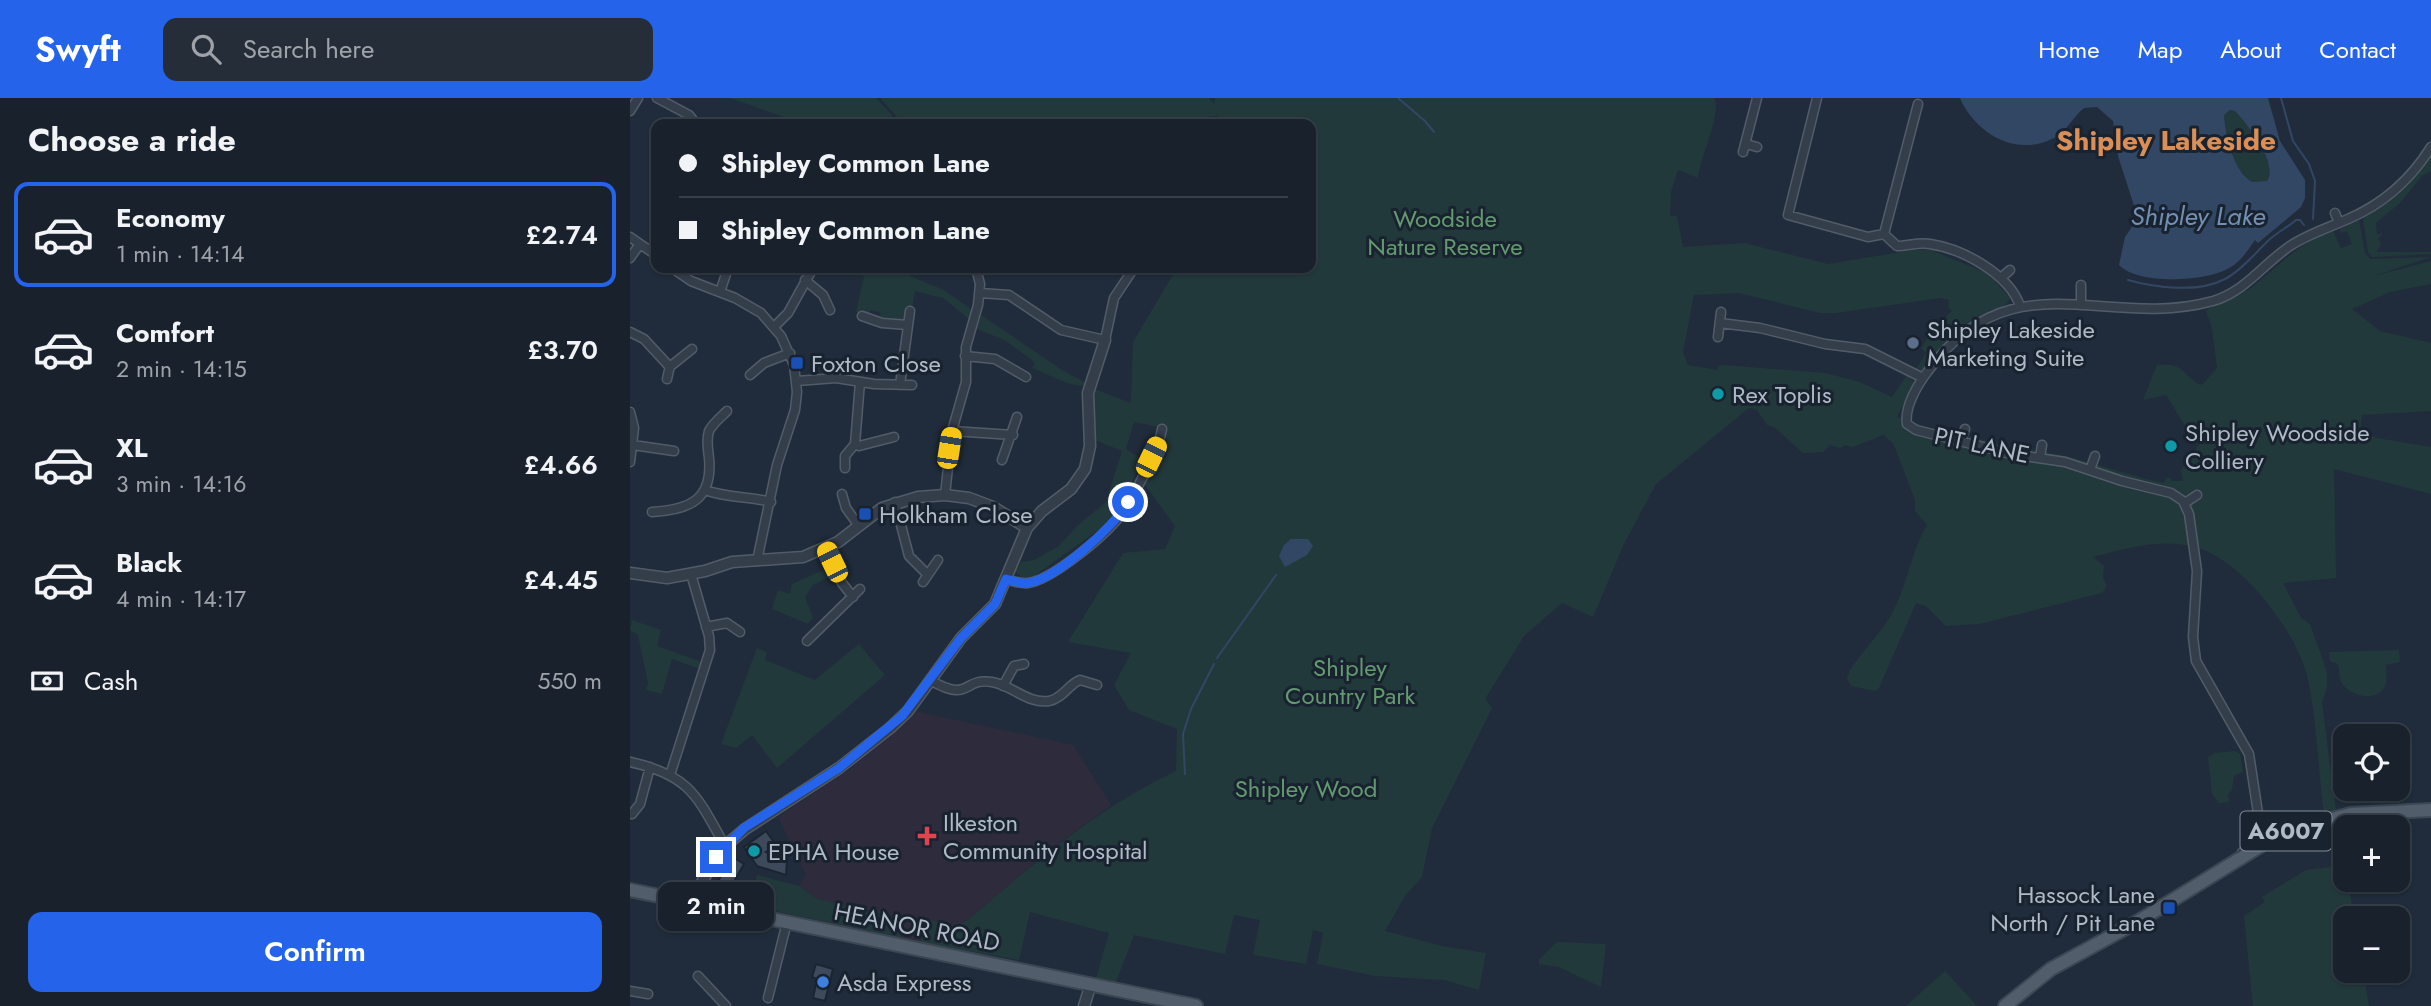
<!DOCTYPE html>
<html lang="en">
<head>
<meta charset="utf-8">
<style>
  body { margin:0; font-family:Jost,sans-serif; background:#252e38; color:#f1f3f6; height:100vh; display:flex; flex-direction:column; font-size:26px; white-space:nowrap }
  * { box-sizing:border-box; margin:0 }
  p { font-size:23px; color:#9fa3a9 }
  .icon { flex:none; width:38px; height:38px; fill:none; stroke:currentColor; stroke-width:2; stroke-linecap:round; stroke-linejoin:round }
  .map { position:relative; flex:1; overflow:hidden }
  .sheet { display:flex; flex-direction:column; background:#18212c; width:630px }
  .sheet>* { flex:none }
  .top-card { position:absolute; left:21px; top:21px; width:665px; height:154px; border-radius:14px; box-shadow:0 2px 5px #0004,0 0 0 2px #363e48; display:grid; align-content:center; height:154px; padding:0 28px; background:#18212c }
  .fabs { position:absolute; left:1703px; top:626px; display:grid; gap:14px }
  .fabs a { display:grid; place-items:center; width:77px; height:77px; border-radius:14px; background:#18212c; box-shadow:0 2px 5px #0004,0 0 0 2px #363e48; font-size:35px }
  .end { position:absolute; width:32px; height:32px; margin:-16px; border:9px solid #2563eb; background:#fff; box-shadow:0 0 0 4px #fff }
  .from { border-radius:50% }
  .bubble { position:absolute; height:49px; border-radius:14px; background:#18212c; box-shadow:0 2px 5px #0004,0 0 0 2px #363e48; font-size:23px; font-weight:600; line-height:49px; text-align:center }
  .car { position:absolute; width:21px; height:42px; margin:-21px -10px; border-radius:9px; box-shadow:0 0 5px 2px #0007; background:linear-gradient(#f5c518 24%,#345 0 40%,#f5c518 0 76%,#345 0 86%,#f5c518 0) }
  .top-card b { display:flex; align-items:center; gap:24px; height:66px; font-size:26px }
  .top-card b+b { border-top:2px solid #363e48 }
  .top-card i { width:18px; height:18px; background:#f1f3f6 }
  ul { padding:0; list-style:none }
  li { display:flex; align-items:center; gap:21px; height:105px; margin:0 14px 10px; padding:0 14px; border:4px solid transparent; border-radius:14px }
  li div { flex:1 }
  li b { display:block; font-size:26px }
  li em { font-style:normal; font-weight:600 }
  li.selected { border-color:#2563eb }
  li>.icon { width:63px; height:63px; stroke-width:1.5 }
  h2 { padding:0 28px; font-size:32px; line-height:84px }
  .pay { display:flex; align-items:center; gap:18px; height:77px; padding:0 28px; font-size:26px }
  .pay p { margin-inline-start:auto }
  .cta { display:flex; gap:14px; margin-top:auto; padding:14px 28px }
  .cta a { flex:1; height:80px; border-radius:14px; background:#2563eb; color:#fff; font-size:28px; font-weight:600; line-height:80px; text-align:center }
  header { display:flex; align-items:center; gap:42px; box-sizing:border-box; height:98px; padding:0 35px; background:#2563eb; color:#fff }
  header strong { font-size:33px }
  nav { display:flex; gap:38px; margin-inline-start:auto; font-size:24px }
  .search { width:490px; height:63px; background:#252e38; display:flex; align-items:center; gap:18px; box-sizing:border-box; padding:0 24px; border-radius:14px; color:#9fa3a9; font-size:26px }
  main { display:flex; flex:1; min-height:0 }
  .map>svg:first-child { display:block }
</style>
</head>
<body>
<header>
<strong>Swyft</strong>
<div class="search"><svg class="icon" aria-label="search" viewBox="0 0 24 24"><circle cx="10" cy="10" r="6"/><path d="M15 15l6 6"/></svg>Search here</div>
<nav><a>Home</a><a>Map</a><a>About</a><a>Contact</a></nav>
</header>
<main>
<section class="sheet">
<h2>Choose a ride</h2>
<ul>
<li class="selected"><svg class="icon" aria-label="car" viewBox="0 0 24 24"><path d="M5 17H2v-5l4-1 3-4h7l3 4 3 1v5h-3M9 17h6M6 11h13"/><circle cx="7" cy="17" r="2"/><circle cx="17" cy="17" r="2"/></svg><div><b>Economy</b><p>1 min · 14:14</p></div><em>£2.74</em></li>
<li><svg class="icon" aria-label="car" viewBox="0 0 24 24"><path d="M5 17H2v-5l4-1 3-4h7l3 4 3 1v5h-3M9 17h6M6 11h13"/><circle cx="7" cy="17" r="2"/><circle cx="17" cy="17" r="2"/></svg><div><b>Comfort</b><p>2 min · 14:15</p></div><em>£3.70</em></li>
<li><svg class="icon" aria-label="car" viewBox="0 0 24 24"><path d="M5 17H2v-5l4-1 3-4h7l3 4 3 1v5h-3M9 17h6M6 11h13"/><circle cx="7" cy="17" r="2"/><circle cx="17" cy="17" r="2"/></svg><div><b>XL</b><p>3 min · 14:16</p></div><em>£4.66</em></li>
<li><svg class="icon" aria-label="car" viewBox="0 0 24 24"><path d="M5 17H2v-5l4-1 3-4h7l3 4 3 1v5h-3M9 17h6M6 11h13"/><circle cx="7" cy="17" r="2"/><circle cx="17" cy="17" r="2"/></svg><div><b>Black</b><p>4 min · 14:17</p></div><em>£4.45</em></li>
</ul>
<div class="pay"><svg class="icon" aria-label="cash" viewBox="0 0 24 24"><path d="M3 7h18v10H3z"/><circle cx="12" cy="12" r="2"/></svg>Cash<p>550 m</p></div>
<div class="cta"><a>Confirm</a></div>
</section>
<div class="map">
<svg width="1801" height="908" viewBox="0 0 1801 908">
  <rect width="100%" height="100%" fill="#202c3b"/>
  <path fill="#2e2c3c" d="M288 614 443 647 481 707 418 753 338 822 326 828 295 826 291 844 270 839 273 821 185 800 169 788 176 777 148 719 220 671Z"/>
  <path fill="#22393c" d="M100 0H246L261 16 265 26H174Z
    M250 0H579L584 6 585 0H1085C1090 22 1071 55 1068 80L1048 72 1041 94 1040 118H1047L1053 149 1114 145 1198 166 1283 152H1301L1359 176 1380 200C1376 212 1359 214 1348 220 1324 234 1310 253 1291 272L1286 271 1296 255 1291 250 1307 226 1322 213 1318 209 1319 202 1310 200 1206 215H1190L1109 195 1064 197 1053 254 1058 267 1087 272 1088 268 1094 267 1195 275 1230 284 1262 299 1277 277 1284 284 1267 319C1322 339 1379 346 1435 358 1469 366 1501 378 1534 385L1536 380H1541V383H1553L1551 372 1570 345 1567 347 1536 297 1513 302 1527 267C1558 264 1552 280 1572 287L1587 270 1582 231 1576 213 1578 211C1591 204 1605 201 1618 192 1650 168 1663 148 1703 133L1711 150 1722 146 1717 133 1711 135 1710 131 1729 122 1735 155 1740 161 1801 159 1740 179 1801 163V186L1760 194 1722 211 1750 233 1801 245V313L1732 317 1730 334 1747 340 1801 349V396L1704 371 1706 480 1653 485 1671 520 1680 526 1697 574V590L1692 605 1706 713 1694 715C1688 673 1687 623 1678 582 1669 537 1613 463 1568 450 1532 439 1497 450 1463 459L1474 468 1473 480 1477 488 1472 495 1349 526 1316 528 1296 508 1286 505 1249 590 1245 593 1221 588 1217 580 1220 572C1232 554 1248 538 1260 519 1277 490 1280 456 1297 427L1285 413V402L1263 345 1253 337 1223 349 1215 347 1210 350 1200 347 1193 354 1173 355 1144 329 1137 327 1127 312 1119 310 1026 386 994 446 963 519 932 505 894 538 855 601 862 610 802 730 792 779 775 798 755 833 812 848 856 855 849 892 814 882 745 878 687 866 693 835 683 832 676 866 623 857 630 822 604 817 595 856 504 837 486 884 466 880 479 835 400 814 389 862 291 844 295 826 299 822 326 828 338 822C407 763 463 713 546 673L547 631 499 612 484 587 501 555 438 544 493 455 535 451 545 428 513 384 538 331 504 324 496 351 513 362 486 414 474 428 404 478 394 481 386 474 391 464 404 462 429 448 446 429 476 404 492 353 465 342 462 305 464 291 501 305 503 244 547 170H681V26H588V18L509 26H269L266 18Z
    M1599 12 1605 13C1619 29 1637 52 1640 74L1637 83 1624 84C1604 76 1595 37 1594 17Z
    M1801 59V73L1793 77 1770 105 1746 125 1747 137 1753 135 1748 141 1751 146 1747 154H1801V156L1742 159 1738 154 1733 120 1769 95Z
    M281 170 280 178 314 192 342 212 339 221 313 200 285 193 282 211 272 223 252 221 249 214 241 212 236 216 226 214 234 178 188 171Z
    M351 217 432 272 456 285 454 288C432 286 423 278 402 270L405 265 401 261 374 242 347 231Z
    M200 469 204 477 183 487 175 499 183 520 178 526 142 511 148 492 160 496 162 486Z
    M2 522 31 532 27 548 72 564 70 571 42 561 32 596 16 592 18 585 8 537 0 532Z
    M229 546 255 577 147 670 122 637 106 650 91 646 127 550 137 554 135 562 185 582Z
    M1769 552 1770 564 1756 567C1756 574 1758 583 1754 590 1745 605 1716 597 1711 583 1709 578 1709 571 1708 566L1700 563 1699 554Z
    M1605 653 1610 656 1613 674 1604 678 1602 692 1598 696 1599 704 1589 705 1582 696 1578 659 1585 655Z
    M1715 767V782H1718L1724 821H1715V873H1733L1739 908H1623L1614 818 1635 804 1632 799 1676 772Z
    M127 777 169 788 185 800 273 822 270 839 121 808Z
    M927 844 976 846 971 889 929 869 909 866V862Z
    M1315 873 1347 908H1276Z"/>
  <path fill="#324764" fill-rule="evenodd" d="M1330 0H1638L1650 43 1675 82V100L1671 109 1628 145 1625 142C1617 153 1611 164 1599 170 1576 184 1508 187 1489 167L1495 139 1508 120 1488 58 1483 23 1467 9 1454 10C1443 19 1437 33 1424 40 1386 60 1345 35 1330 0ZM1600 12 1605 13C1617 26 1649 66 1637 83L1623 84C1604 76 1595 36 1594 17Z
    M661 441H678L683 448 677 457 655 469 649 458 654 447Z"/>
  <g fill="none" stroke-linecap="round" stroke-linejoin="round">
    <path stroke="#324764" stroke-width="2" d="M768 0 795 23 804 34
      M1651 0 1663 43 1679 66 1685 83 1683 121
      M1498 182C1526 190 1569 195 1595 181 1612 172 1626 154 1640 141 1648 134 1658 129 1666 122H1670L1674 127
      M587 560 646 477
      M555 676 553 636 561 611 584 566"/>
  </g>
  <path fill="#3c4a5b" stroke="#1b2532" stroke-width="2" d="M136 733 146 747 136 754 157 762 156 777 127 768 114 749Z
    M103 759 114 766 99 792 96 790 92 796 83 791Z
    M186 866 203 871 195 903 183 900 187 881 182 879Z"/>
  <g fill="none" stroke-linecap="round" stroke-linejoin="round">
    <g stroke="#525c69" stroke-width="11">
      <path id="minor" d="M27 0 59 17 66 26
        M1187 0 1158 117 1238 139 1254 136
        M0 13 8 0
        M1116 46 1127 49
        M1113 54 1127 0
        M1705 115 1709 125
        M1254 136 1267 148C1278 148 1288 144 1300 146 1333 151 1379 176 1390 208
        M1254 136 1288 6
        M0 139 26 157
        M0 160 10 146
        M42 170 61 183 105 200 131 215 151 238 164 267 167 294 165 312 147 367 127 463
        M1372 179 1380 172
        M175 182 193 197 200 212
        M90 194 98 170
        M350 195 379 197 431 232 475 242 484 200 504 170
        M1451 205V187
        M232 218 252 225 278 227
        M1090 225 1130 230 1195 246 1235 251 1293 280
        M144 229 158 215 183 170
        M0 234 14 241 38 267H42L62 251
        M1088 239 1091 214
        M335 258 365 261 396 279
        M120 277 134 265 160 255
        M37 281 40 268
        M167 283 206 280 244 286 282 287
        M230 284 225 346 229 348 264 339
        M270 287 280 213
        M0 314 4 330 0 364
        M322 333 383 337
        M1331 343 1335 331
        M3 347 44 353
        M1410 359 1412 347
        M372 362 387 319
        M215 370V358L225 346
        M1460 372 1465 358
        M75 392C96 400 119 398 141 404
        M212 396 216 410 229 428
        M315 397 322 333 336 284V249L348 207 350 186 346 170
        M265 404 279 458 297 476
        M1555 405 1567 397
        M22 414C59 412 83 402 79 360 78 351 76 342 79 333 83 325 91 319 97 313
        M196 451 212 485 223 499
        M376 481C383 483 390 486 398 485 422 482 474 438 489 419 502 403 529 350 532 331
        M293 484 308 462
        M76 529 97 525 110 534
        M177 543 230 491
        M300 582C341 606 332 579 362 584 382 587 397 606 419 603 432 601 439 586 450 582L467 587
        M373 588 384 568 394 566
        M0 664C60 677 67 698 95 748
        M40 677 80 552 79 538 61 476
        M2 716 10 706 20 669
        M1642 739 1628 715 1619 656 1566 563 1563 539 1567 473 1559 416 1553 403 1541 395 1492 383 1435 364 1381 356 1286 332 1277 326C1274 309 1288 286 1298 273 1382 158 1475 233 1583 203 1616 193 1633 166 1660 148 1678 136 1698 130 1718 121 1753 106 1781 81 1801 49
        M1611 756 1624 739 1628 715
        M68 878 96 908
        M0 893 18 896
        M138 900 157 824"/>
    </g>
    <g stroke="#525c69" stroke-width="13">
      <path id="tertiary" d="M0 475 37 480 75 473 102 464 173 459 208 444 252 410 288 399 315 397 339 400 363 409 397 430
        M62 804 80 769 95 748 115 731 209 670 260 630 278 613 331 540 365 506 397 430 412 413 441 391 455 371 460 348 458 295 475 242
        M454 908 461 886"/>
    </g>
    <g stroke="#3d4754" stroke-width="16">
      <path id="primary" d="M0 792 566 908
        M1375 908 1421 871 1507 824 1653 734 1721 716 1801 712"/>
    </g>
    <use href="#minor" stroke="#343e4b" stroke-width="8"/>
    <use href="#tertiary" stroke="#343e4b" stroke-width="10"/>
    <use href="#primary" stroke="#525d6c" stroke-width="12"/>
  </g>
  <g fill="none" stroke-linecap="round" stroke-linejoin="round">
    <path stroke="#2563eb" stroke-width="9" d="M86 759 114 730 209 670 272 618 331 540 365 506 376 481C383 483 391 486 398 485 426 481 485 428 498 404"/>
  </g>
  <circle fill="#5c6f8a" stroke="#192330" stroke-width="2.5" cx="1283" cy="245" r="7"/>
  <g fill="#1a4fb4" stroke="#192330" stroke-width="2.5">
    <rect x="160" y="258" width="14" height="14" rx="3.5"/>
    <rect x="228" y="409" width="14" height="14" rx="3.5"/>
    <rect x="1532" y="803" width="14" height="14" rx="3.5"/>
  </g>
  <g fill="#0f9aa8" stroke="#192330" stroke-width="2.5">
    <circle cx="1088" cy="296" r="7"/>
    <circle cx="1541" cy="348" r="7"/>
    <circle cx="124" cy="753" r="7"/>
  </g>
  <path fill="#e0444e" stroke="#192330" stroke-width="2.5" d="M293.5 727.5h7v7h7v7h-7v7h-7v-7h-7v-7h7z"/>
  <circle fill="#3f7fe0" stroke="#192330" stroke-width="2.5" cx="193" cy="884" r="7"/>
  <g text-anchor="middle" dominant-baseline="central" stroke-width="6" stroke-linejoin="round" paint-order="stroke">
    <rect fill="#192330" stroke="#828c9a" stroke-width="2" x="1610.5" y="713.5" width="91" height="39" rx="5"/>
    <g font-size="23" font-weight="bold" fill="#afb9c7">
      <text x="1656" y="733">A6007</text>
    </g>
    <g font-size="24" fill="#649a70" stroke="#192330">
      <text x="815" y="120">Woodside<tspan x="815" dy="28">Nature Reserve</tspan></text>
      <text x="720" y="569">Shipley<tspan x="720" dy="28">Country Park</tspan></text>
      <text x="676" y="690">Shipley Wood</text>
    </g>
    <g font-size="24" fill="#afb9c7" stroke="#192330" text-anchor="start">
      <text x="1297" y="231">Shipley Lakeside<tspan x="1297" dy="28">Marketing Suite</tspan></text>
      <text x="181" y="265">Foxton Close</text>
      <text x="1102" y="296">Rex Toplis</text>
      <text x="1555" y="334">Shipley Woodside<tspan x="1555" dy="28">Colliery</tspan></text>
      <text x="249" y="416">Holkham Close</text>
      <text x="313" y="724">Ilkeston<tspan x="313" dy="28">Community Hospital</tspan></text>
      <text x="138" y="753">EPHA House</text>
      <text x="1525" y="796" text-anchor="end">Hassock Lane<tspan x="1525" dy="28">North / Pit Lane</tspan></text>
      <text x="207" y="884">Asda Express</text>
    </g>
    <g font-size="24" fill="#afb9c7" stroke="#192330">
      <text transform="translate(1352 347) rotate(12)">PIT LANE</text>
      <text transform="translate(287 829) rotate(11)">HEANOR ROAD</text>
    </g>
    <g font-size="26" font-style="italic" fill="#748fb2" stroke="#192330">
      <text x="1568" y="118">Shipley Lake</text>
    </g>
    <g font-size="28" font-weight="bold" fill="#db8f57" stroke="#192330">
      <text x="1536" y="42">Shipley Lakeside</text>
    </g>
  </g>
</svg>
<div class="fabs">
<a><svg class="icon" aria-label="locate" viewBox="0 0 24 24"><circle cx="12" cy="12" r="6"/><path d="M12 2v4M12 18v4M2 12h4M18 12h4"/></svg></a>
<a>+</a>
<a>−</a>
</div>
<i class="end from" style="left:498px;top:404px"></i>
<i class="end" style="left:86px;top:759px"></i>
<div class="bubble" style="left:28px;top:784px;width:116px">2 min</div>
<i class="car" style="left:319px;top:350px;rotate:9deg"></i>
<i class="car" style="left:521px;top:359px;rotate:26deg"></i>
<i class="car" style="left:202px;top:464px;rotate:334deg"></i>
<div class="top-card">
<b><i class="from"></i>Shipley Common Lane</b>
<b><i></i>Shipley Common Lane</b>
</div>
</div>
</main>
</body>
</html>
